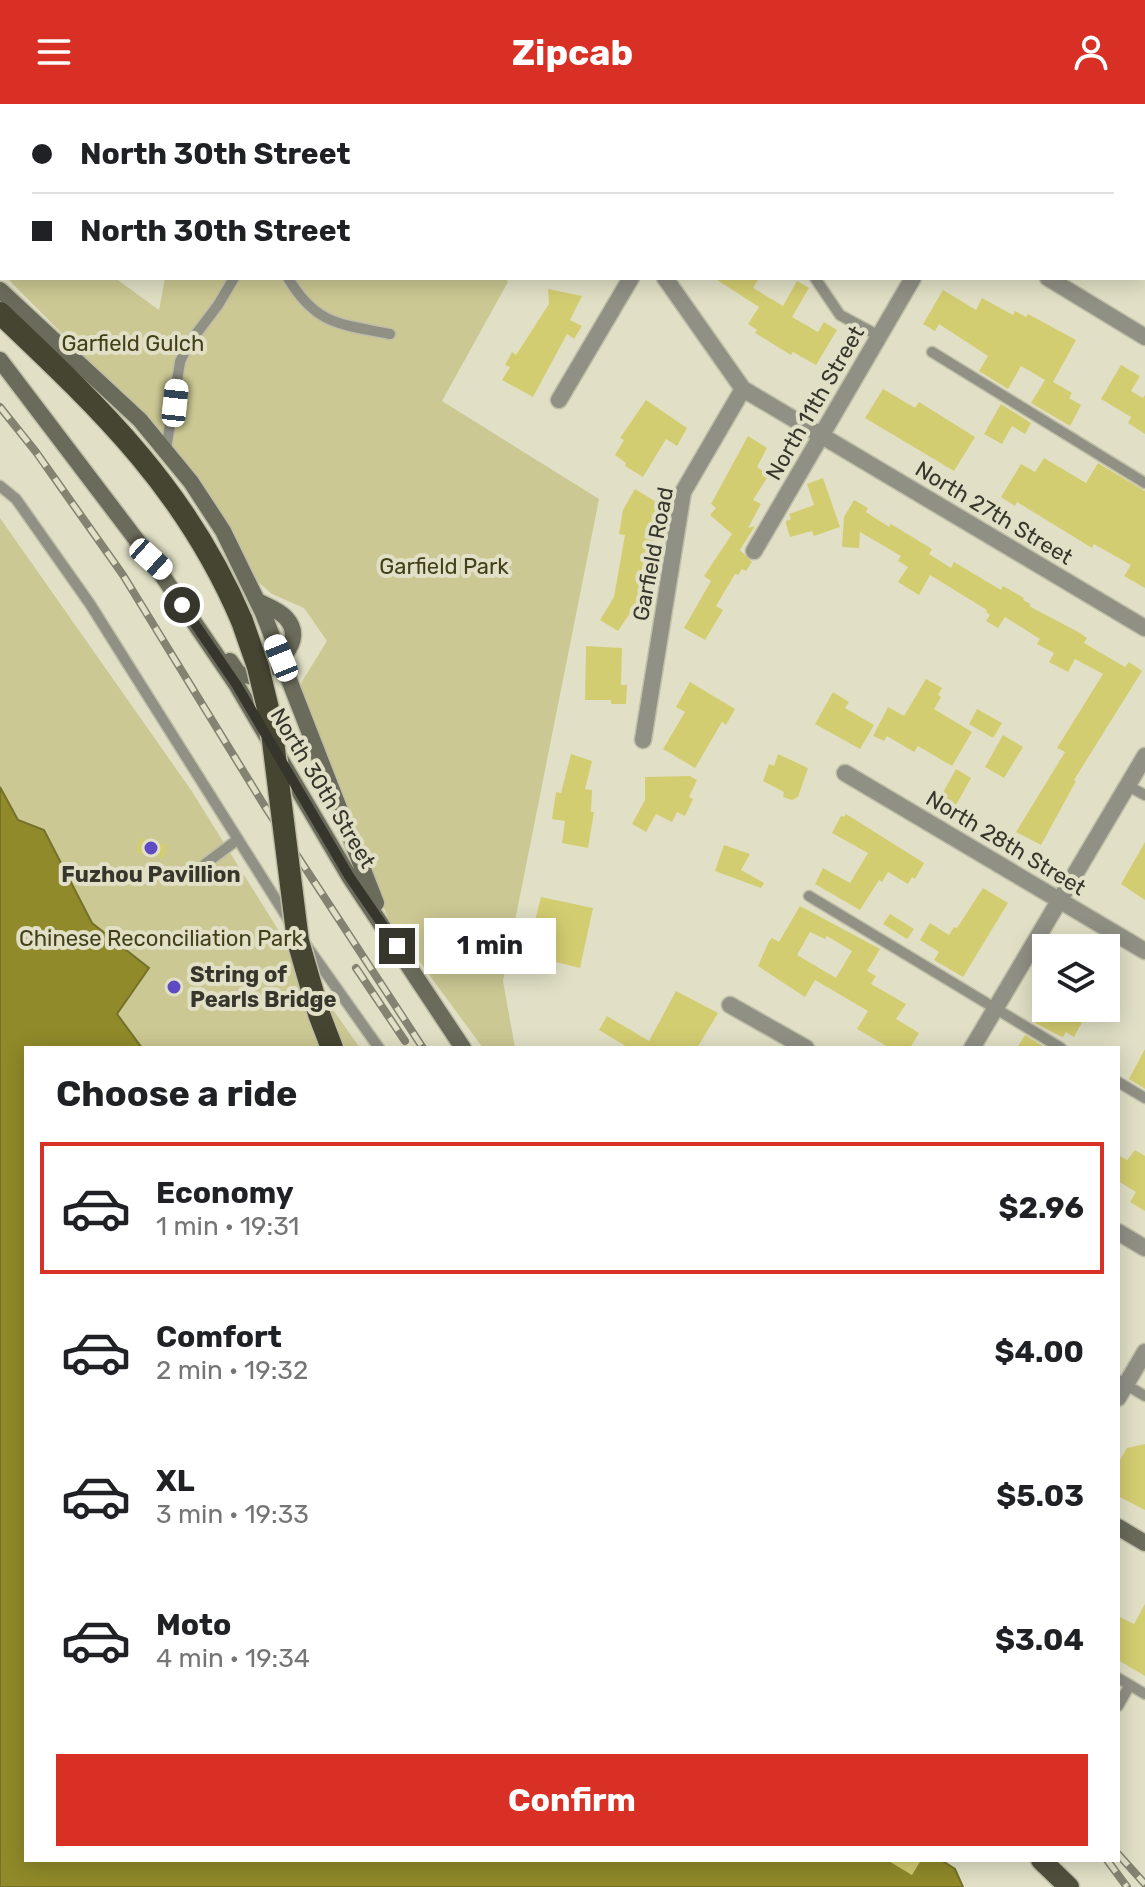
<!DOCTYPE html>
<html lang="en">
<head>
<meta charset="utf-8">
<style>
  body { margin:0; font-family:Rubik,sans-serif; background:#f2f2f2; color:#202124; height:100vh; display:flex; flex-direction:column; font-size:30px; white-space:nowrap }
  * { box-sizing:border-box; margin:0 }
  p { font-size:26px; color:#757577 }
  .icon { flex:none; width:44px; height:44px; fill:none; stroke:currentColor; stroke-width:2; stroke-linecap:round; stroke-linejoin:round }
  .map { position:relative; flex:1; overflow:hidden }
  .sheet { position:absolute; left:24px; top:942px; width:1096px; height:816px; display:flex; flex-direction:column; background:#fff; border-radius:0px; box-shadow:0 4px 20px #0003 }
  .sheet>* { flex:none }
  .top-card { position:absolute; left:0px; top:0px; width:1146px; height:176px; box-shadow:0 4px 20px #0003; display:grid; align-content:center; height:176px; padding:0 32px; background:#fff }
  .controls { position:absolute; left:1032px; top:830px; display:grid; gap:16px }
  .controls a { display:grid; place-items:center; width:88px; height:88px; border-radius:0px; background:#fff; box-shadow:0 4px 20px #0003; font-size:40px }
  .end { position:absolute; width:36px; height:36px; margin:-18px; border:10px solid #36362c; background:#fff; box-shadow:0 0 0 4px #fff }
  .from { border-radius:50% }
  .bubble { position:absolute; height:56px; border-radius:0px; background:#fff; box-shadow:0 4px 20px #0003; font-size:26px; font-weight:700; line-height:56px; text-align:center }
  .car { position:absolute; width:24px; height:48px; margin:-24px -12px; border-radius:10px; box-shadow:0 0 6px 2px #0007; background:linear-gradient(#fff 24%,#345 0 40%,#fff 0 76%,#345 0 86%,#fff 0) }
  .top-card b { display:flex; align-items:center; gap:28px; height:76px; font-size:30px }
  .top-card b+b { border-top:2px solid #e0e0e0 }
  .top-card i { width:20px; height:20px; background:#202124 }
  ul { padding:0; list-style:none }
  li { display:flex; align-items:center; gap:24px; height:132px; margin:0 16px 12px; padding:0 16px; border:4px solid transparent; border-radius:0px }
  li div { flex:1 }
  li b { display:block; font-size:30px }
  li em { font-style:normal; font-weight:700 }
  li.selected { border-color:#d93025 }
  li>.icon { width:72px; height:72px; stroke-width:1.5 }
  h2 { padding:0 32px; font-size:36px; line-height:96px }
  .cta { display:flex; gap:16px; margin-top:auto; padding:16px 32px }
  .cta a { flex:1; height:92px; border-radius:0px; background:#d93025; color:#fff; font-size:32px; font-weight:700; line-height:92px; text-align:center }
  header { display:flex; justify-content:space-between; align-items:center; height:104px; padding:0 32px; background:#d93025; color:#fff; font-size:36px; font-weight:700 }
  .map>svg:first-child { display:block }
</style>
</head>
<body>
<header><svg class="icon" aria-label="menu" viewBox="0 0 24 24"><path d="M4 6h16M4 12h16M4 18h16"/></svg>Zipcab<svg class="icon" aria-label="person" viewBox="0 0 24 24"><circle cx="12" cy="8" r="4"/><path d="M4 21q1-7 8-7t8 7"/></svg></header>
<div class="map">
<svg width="1145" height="1783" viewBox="0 0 1145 1783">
  <rect width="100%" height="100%" fill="#e1e0c6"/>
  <path fill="#cbc893" d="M194 0H414L194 2Z
    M7 174H115L159 206 165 174H506L508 178 442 297 599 395 503 877 515 944H483L389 816 316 640 298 584 327 537 304 504 272 490 257 477 227 421 167 336Z
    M0 414 191 686 289 843 360 944H104L0 746Z"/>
  <path fill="#908a2a" stroke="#75712b" stroke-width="2" d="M0 683 18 716 44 726 92 819 149 864 117 910 142 944H26V1756H941L955 1765 963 1783H0Z"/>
  <path fill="#d3cd71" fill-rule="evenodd" d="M714 174H759L753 184 783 202 797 177 809 184 792 213 818 228 824 218 837 226 816 261 793 248 791 251 755 229 757 226 748 220 759 203Z
    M548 185 582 192 570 216 582 222 574 235 567 230 533 293 502 276 510 263 505 261 512 248 516 251 549 200Z
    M943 186 976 206 982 194 1013 211 1015 207 1026 213 1028 210 1076 236 1053 278 1072 289 1069 294 1081 301 1070 322 1031 299 1045 276 1021 262 1008 285 979 267 988 252 939 220 935 227 923 220Z
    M1121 261 1140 272 1131 287 1143 294 1145 291V330L1128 319 1131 313 1101 295Z
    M883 285 915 304 919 298 975 333 954 367 865 314Z
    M646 296 687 324 677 342 666 335 643 373 625 362 626 359 615 351 624 336 620 334Z
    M1001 300 1031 319 1025 330 1012 322 1002 340 984 330Z
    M748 332 767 344 757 363 769 371 753 396 761 400 748 424 755 422 740 446 752 458 746 467 742 465 738 471 735 470 716 502 723 506 705 536 684 524 711 477 704 472 732 430 710 411 716 404 711 400Z
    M1044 354 1086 379 1098 359 1145 387V484L1124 472 1131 461 1094 440 1092 444 1017 398 1015 402 1001 393 1021 360 1035 368Z
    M823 374 840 423 814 432 812 427 790 433 786 420V417L791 415 789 410 814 401 807 380Z
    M635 385 663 402 644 434 655 436 644 500 637 499 618 527 600 516 614 493 625 431 619 430 623 406Z
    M854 396 868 404 866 408 889 423 891 420 932 445 929 450 951 464 954 458 1001 486 1003 482 1024 494 1023 496 1031 500 1029 502 1080 529 1087 534 1084 539 1125 563 1129 558 1142 567 1074 676 1076 677 1041 741 1016 728 1065 648 1057 644 1103 570 1075 555 1068 568 1049 558 1054 549 1037 540 1040 535 1005 513 998 524 986 517 990 511 986 508 987 506 930 471 919 491 898 478 908 463 898 457 901 452 860 428 859 444 842 443 844 413Z
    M586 542 622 544 621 581H627L626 600H611V596H585Z
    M926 575 942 584 938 591 941 593 934 605 972 628 952 662 918 642 914 648 887 632 884 637 873 632 888 603 904 612Z
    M690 578 735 605 726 621 722 618 695 664 663 645 685 608 676 603Z
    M833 588 849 598 845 604 874 621 860 645 815 620Z
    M977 605 1002 619 993 634 969 620Z
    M1003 631 1023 643 1004 674 985 663Z
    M571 650 592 657 585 685 592 686 591 708H594L588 744 562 739 565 717 552 715 556 688 561 689Z
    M778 650 808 664 798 693 792 696 783 693 784 688 763 677 769 660 774 662Z
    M956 665 971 674 956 701 941 692Z
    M690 672 697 676 689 693 693 695 685 712 677 708 672 718 656 710 646 728 632 720 645 696V673Z
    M846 710 924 759 915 775 912 773 908 780 888 768 882 778 879 776 860 806 815 780 823 764 850 779 868 749 832 729 841 712 844 713Z
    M139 734 167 741 164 754 136 748Z
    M1145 738V796L1121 780Z
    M724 741 750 750 741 766 764 779 761 784 715 767Z
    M983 784 1008 799 963 873 934 856 939 848 920 836 930 819 949 831 954 823 957 824Z
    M541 793 593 804 580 864 548 856 546 865 528 861 533 840H529Z
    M800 802 880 845 867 867 876 872 871 880 906 900 896 915 919 929 910 944H890L857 925 868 907 815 876 805 893 758 862 769 837 772 834 779 838ZM810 828 825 835 827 832 852 847 836 874 797 851Z
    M890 810 914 825 907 835 883 820Z
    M676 887 718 909 697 944H629L599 926 607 912 649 937Z
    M1041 904H1070L1085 913 1074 933 1066 928 1063 933 1060 932 1033 918Z
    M1025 931 1046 944H1017Z
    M1145 945V985L1129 975Z
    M1135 1046 1145 1052V1107L1130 1098 1136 1088 1118 1077V1051L1127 1056Z
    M1145 1340V1406L1118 1392V1359L1127 1344Z
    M1145 1500V1572L1118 1556V1512L1134 1520Z
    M887 1756H921L912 1771Z"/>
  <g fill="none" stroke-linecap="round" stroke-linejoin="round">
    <g stroke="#bfbea7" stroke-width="13">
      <path id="service" d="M1037 0 1039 2
        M288 174C316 221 340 220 390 230
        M815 174 840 211 879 232
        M932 248 1145 379
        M166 345 180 258 187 242 218 201 234 174
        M0 382 16 395 90 500 290 818
        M1128 682 1145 691
        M205 760 237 736
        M809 792 1061 944
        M306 841 379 944
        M1118 978 1145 994
        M1118 1276 1145 1292
        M1118 1574 1145 1590
        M1118 1602 1130 1581"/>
    </g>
    <g stroke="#bfbea7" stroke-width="19">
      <path id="minor" d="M76 0 77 2
        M567 0V2
        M1014 2 1016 0
        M665 174 743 285 1145 524
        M1048 174 1145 233
        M559 296 631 174
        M754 447 913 174
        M643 636 683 388 743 285
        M845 669 1145 847
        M730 901 806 944
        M972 944 1145 652
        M1118 1128 1145 1144"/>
    </g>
    <g stroke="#bfbea7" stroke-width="19">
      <path id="tertiary" d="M1118 1294 1145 1248"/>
    </g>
    <g stroke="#bfbea7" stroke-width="19">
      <path id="secondary" d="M0 186 140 316 191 378 223 427 263 509 376 799
        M0 256 151 455 236 580 349 772 463 944
        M230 557 239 570 254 573C274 564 308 538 286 514 279 506 267 502 257 497
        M1118 1423 1145 1439"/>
    </g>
    <g stroke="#bfbea7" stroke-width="23">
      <path id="primary" d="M1041 1756 1069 1783"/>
    </g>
    <g stroke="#bfbea7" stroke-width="25">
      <path id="trunk" d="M0 209C102 306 186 385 242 517"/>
    </g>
    <use href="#service" stroke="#909085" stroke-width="10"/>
    <use href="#minor" stroke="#909085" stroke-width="16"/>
    <use href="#tertiary" stroke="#909085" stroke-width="16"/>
    <use href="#secondary" stroke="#6b6b5b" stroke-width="16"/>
    <use href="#primary" stroke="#51503e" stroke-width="20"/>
    <use href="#trunk" stroke="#464532" stroke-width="22"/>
    <g stroke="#848372" stroke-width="8">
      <path id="rail" d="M0 303 36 348 123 471 264 701 423 944
        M356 864 405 937
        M1118 1750 1145 1780
        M1107 1756 1127 1783"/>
    </g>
    <use href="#rail" stroke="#e1e0c6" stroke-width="5" stroke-dasharray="15" stroke-linecap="butt"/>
    <g stroke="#bfbea7" stroke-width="25" stroke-linecap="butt">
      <path id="trunk-bridge" d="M242 517 258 563 270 613 298 837 319 910 332 944"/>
    </g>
    <use href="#trunk-bridge" stroke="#464532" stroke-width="22"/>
  </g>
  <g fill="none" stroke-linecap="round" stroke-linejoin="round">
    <path stroke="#36362c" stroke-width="10" d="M182 501 236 580 349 772 397 842"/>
  </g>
  <g fill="#5e4ac2" stroke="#e1e0c6" stroke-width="3">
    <circle cx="151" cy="744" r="8"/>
    <circle cx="174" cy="883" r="8"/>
  </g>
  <g text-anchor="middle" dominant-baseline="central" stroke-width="8" stroke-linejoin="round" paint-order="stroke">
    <g font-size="22" fill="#424018" stroke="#e1e0c6">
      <text x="133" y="239">Garfield Gulch</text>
      <text x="444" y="462">Garfield Park</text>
      <text x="161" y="834">Chinese Reconciliation Park</text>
    </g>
    <g font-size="22" fill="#36362c" stroke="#e1e0c6">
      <text transform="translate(815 299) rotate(-60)">North 11th Street</text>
      <text transform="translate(994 409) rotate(31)">North 27th Street</text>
      <text transform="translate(653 450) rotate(-79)">Garfield Road</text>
      <text transform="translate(323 684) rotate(59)">North 30th Street</text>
      <text transform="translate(1006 739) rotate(31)">North 28th Street</text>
    </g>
    <g font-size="22" font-weight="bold" fill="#36362c" stroke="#e1e0c6">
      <text x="151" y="770">Fuzhou Pavillion</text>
      <text x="190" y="870" text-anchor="start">String of<tspan x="190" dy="25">Pearls Bridge</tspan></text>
    </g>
  </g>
</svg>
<div class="controls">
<a><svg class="icon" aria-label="layers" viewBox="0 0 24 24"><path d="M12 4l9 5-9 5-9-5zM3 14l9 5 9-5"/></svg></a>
</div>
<i class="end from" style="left:182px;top:501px"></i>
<i class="end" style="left:397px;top:842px"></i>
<div class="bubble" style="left:424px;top:814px;width:132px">1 min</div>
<i class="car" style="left:175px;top:299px;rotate:6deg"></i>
<i class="car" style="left:151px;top:455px;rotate:132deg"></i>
<i class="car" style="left:281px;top:554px;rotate:338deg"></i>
<div class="top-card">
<b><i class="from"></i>North 30th Street</b>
<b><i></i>North 30th Street</b>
</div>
<section class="sheet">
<h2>Choose a ride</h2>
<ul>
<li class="selected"><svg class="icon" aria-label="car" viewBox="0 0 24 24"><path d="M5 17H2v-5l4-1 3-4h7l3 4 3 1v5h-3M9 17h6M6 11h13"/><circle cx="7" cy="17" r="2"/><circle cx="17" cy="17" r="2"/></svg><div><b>Economy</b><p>1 min · 19:31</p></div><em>$2.96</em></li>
<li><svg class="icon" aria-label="car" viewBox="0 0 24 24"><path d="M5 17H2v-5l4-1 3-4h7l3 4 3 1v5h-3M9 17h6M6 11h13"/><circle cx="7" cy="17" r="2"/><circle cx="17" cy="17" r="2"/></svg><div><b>Comfort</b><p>2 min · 19:32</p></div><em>$4.00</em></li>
<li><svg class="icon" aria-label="car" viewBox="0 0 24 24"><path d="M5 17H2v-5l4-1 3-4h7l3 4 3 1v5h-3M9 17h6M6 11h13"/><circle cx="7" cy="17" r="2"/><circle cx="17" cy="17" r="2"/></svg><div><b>XL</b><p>3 min · 19:33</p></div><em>$5.03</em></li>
<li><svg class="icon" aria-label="car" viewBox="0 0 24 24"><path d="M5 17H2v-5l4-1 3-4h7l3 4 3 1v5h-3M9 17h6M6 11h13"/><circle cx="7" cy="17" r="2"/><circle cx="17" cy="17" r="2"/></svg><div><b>Moto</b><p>4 min · 19:34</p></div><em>$3.04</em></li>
</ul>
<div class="cta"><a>Confirm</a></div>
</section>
</div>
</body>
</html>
